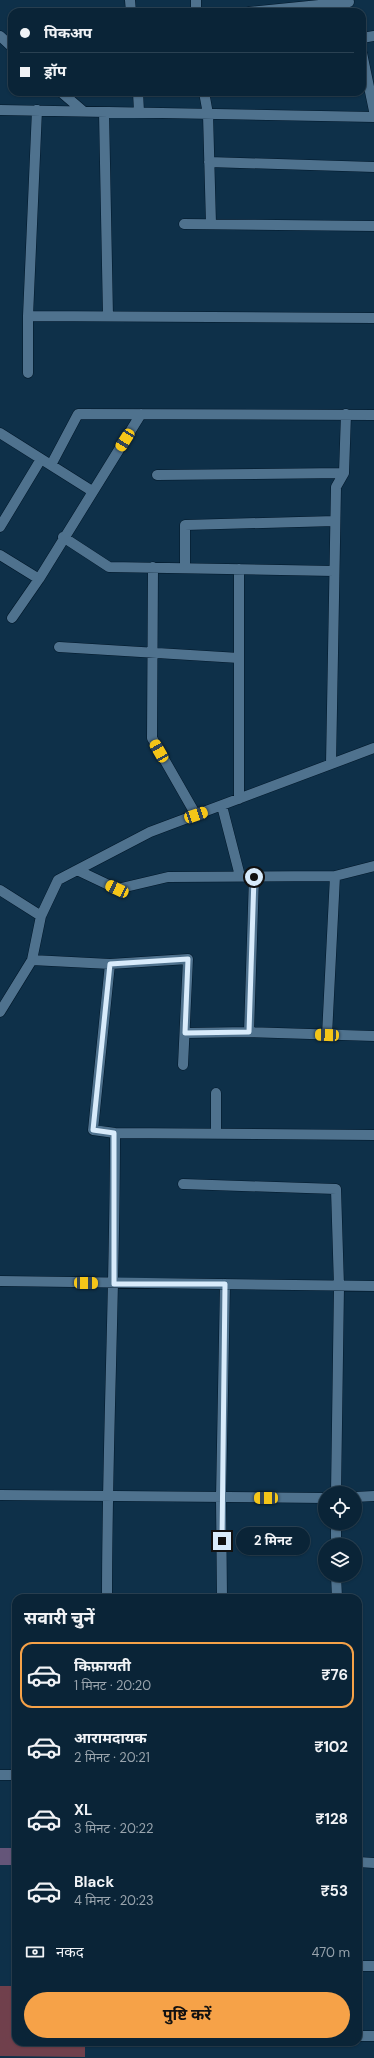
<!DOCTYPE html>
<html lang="hi">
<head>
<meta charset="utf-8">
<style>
  body { margin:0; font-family:"DM Sans","Noto Sans Devanagari",sans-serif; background:#183042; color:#f1f3f6; height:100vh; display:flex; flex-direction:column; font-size:15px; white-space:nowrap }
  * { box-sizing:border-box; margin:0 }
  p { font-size:13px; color:#99a4ad }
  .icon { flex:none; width:22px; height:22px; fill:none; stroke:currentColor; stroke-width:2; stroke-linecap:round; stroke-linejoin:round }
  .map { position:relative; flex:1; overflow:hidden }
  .drawer { position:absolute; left:12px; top:1594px; width:350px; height:452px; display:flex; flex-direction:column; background:#0a2437; border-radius:12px; box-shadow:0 1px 3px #0004,0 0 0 1px #2a4152 }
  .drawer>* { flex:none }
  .guide { position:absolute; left:8px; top:8px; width:358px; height:88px; border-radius:12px; box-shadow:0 1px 3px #0004,0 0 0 1px #2a4152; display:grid; align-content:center; height:88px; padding:0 12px; background:#0a2437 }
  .tools { position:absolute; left:318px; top:1486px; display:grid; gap:8px }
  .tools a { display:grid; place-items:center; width:44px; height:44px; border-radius:50%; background:#0a2437; box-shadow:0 1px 3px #0004,0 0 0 1px #2a4152; font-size:20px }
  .end { position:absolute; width:18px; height:18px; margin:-9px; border:5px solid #d8ebfb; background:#111; box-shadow:0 0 0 2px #111 }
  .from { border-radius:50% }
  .bubble { position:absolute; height:28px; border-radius:14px; background:#0a2437; box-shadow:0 1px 3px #0004,0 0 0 1px #2a4152; font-size:13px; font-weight:700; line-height:28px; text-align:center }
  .car { position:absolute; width:12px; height:24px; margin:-12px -6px; border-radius:5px; box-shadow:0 0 3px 1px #0007; background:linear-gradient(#f5c518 24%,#345 0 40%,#f5c518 0 76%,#345 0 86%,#f5c518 0) }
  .guide b { display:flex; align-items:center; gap:14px; height:38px; font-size:15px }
  .guide b+b { border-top:1px solid #2a4152 }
  .guide i { width:10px; height:10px; background:#f1f3f6 }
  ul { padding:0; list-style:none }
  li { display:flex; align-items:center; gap:12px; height:66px; margin:0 8px 6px; padding:0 4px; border:2px solid transparent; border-radius:12px }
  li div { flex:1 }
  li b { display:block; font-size:15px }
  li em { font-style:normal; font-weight:700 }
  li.active { border-color:#f6a248 }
  li>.icon { width:36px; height:36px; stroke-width:1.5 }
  h2 { padding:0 12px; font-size:18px; line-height:48px }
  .pay { display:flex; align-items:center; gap:10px; height:44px; padding:0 12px; font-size:15px }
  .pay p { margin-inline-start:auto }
  .action { display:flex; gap:8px; margin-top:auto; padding:8px 12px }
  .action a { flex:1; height:46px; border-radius:24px; background:#f6a248; color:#111; font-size:16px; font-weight:700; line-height:46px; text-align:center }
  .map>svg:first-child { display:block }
</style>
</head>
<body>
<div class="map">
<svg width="374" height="2058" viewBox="0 0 374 2058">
  <rect width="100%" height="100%" fill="#0e3049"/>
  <path fill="#70404c" d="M0 1986H16V2042H85V2057L0 2056Z"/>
  <path fill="#645579" d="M0 1848H16L15 1865H0Z"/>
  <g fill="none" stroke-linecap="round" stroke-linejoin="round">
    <g stroke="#011729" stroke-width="11">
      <path id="minor" d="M130 0 131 12
        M196 0V12
        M249 12 349 2
        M0 36 12 47
        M362 38 374 36
        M362 53 374 111
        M61 92 83 111
        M138 92 139 112
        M204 92 208 114 211 224
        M0 110 374 117
        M104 112 108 316
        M209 162 374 167
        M184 224 374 226
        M28 316 374 318
        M28 373V316L37 110
        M0 433 92 491
        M51 465 78 414 374 415
        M157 475 344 473
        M0 527 41 459
        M63 537 109 567 334 571
        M0 555 39 579
        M153 567 152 738 196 815
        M185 568V525L335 521
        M12 618 39 579 141 414
        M59 647 239 658
        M331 764 336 487 344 473 346 414
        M239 799V569
        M222 806 240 876
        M77 870 117 889 168 877 335 876 374 866
        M0 890 41 916
        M32 960 110 964 188 959 183 1065
        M110 964 93 1130 115 1133 374 1135
        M0 1012 32 960 41 916 58 880 150 832 374 748
        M249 1032 254 877
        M185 1033 249 1032 374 1036
        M327 1035 335 876
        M216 1133V1093
        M183 1184 336 1189 339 1286 336 1493
        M0 1281 374 1286
        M0 1495 325 1498
        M355 1497 374 1496
        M336 1523V1545
        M336 1575 337 1598
        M107 1598C107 1443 115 1288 115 1133
        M222 1598 221 1498 225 1284
        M0 1775H16
        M358 1862 374 1863
        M360 1966H374
        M358 2036H374"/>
    </g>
    <use href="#minor" stroke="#4f728e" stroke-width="10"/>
  </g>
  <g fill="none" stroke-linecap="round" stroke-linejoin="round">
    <path stroke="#d8ebfb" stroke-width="5" d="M222 1541 225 1284H114V1133L93 1130 110 964 188 959 185 1033 249 1032 254 877"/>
  </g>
</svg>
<div class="tools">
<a><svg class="icon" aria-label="locate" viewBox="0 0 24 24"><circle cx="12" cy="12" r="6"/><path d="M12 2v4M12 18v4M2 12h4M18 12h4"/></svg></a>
<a><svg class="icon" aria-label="layers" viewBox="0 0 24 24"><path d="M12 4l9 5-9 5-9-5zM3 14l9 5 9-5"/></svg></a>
</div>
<i class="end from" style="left:254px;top:877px"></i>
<i class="end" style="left:222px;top:1541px"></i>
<div class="bubble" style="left:236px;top:1527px;width:74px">2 मिनट</div>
<i class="car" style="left:125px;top:440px;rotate:212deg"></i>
<i class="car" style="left:159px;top:751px;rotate:330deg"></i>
<i class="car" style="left:196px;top:815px;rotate:71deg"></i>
<i class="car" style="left:117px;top:889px;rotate:295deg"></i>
<i class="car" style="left:327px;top:1035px;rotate:272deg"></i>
<i class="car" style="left:86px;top:1283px;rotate:91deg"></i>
<i class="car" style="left:266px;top:1498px;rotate:270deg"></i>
<div class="guide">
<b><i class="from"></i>पिकअप</b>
<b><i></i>ड्रॉप</b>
</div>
<section class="drawer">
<h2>सवारी चुनें</h2>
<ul>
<li class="active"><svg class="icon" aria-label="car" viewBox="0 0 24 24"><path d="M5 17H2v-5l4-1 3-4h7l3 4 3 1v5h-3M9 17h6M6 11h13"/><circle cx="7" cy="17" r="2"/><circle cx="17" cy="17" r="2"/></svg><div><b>किफ़ायती</b><p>1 मिनट · 20:20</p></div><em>₹76</em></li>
<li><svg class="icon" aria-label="car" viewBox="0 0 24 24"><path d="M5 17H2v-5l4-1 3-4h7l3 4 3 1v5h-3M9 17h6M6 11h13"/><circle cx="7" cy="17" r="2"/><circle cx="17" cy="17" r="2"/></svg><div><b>आरामदायक</b><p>2 मिनट · 20:21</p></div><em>₹102</em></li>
<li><svg class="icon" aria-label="car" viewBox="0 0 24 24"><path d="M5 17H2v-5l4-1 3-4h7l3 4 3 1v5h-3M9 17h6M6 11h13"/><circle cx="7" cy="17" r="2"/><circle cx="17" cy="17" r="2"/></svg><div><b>XL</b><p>3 मिनट · 20:22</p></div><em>₹128</em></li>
<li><svg class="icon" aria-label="car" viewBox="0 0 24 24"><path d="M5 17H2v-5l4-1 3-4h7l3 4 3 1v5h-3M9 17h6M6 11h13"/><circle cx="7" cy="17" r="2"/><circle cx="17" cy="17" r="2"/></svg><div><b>Black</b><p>4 मिनट · 20:23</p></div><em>₹53</em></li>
</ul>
<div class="pay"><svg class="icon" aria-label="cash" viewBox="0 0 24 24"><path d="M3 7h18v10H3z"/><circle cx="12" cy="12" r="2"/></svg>नकद<p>470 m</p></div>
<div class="action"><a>पुष्टि करें</a></div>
</section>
</div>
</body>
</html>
